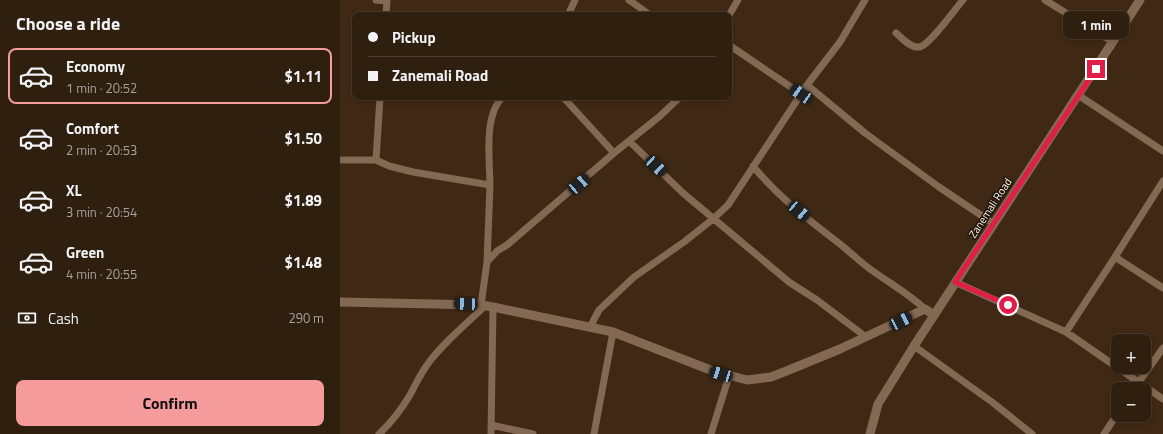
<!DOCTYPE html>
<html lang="en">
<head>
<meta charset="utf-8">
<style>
  body { margin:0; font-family:"Titillium Web",sans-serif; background:#3b2c1d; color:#f1f3f6; height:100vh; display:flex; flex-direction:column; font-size:15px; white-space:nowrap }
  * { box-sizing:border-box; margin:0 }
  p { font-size:13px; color:#a7a29e }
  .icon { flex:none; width:22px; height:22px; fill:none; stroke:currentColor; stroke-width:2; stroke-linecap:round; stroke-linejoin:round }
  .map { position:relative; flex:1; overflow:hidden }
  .sheet { display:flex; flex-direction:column; background:#2f1f0f; width:340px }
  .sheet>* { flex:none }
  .hud { position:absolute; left:12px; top:12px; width:380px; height:88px; border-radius:8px; box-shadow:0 2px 6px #0003,0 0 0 1px #4a3d2f; display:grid; align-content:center; height:88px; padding:0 16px; background:#2f1f0f }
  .buttons { position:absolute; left:771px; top:334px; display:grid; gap:8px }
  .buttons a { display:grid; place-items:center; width:40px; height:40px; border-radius:8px; background:#2f1f0f; box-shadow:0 2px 6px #0003,0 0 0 1px #4a3d2f; font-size:20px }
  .end { position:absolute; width:18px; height:18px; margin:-9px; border:5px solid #e11d48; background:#fff; box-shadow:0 0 0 2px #fff }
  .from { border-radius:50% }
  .bubble { position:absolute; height:28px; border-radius:8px; background:#2f1f0f; box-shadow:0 2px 6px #0003,0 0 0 1px #4a3d2f; font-size:13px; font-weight:700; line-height:28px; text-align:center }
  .car { position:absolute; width:12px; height:24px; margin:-12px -6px; border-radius:5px; box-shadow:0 0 3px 1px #0007; background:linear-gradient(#222 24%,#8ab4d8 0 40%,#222 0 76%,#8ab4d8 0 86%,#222 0) }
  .hud b { display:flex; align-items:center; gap:14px; height:38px; font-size:15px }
  .hud b+b { border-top:1px solid #4a3d2f }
  .hud i { width:10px; height:10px; background:#f1f3f6 }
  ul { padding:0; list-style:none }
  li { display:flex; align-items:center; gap:12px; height:56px; margin:0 8px 6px; padding:0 8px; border:2px solid transparent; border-radius:8px }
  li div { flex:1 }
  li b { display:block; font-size:15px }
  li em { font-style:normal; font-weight:700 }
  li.selected { border-color:#f59b9c }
  li>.icon { width:36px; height:36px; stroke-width:1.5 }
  h2 { padding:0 16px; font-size:18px; line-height:48px }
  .pay { display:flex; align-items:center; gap:10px; height:44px; padding:0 16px; font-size:15px }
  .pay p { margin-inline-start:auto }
  .action { display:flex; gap:8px; margin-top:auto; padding:8px 16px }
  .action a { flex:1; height:46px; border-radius:8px; background:#f59b9c; color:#111; font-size:16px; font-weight:700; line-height:46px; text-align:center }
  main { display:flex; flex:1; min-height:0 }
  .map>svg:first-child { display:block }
</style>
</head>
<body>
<main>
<section class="sheet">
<h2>Choose a ride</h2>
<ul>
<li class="selected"><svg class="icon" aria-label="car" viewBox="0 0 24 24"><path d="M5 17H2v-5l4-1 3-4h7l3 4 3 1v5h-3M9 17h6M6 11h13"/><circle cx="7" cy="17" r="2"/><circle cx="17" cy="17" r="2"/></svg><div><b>Economy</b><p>1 min · 20:52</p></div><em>$1.11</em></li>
<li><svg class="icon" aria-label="car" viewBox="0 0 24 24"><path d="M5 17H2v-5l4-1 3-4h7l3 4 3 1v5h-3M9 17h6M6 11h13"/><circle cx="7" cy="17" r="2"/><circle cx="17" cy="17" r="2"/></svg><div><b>Comfort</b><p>2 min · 20:53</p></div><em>$1.50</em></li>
<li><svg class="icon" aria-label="car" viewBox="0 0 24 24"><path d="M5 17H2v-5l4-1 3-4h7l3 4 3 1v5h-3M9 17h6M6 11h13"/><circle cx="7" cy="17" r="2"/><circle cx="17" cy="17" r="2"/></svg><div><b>XL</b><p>3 min · 20:54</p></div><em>$1.89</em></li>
<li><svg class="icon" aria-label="car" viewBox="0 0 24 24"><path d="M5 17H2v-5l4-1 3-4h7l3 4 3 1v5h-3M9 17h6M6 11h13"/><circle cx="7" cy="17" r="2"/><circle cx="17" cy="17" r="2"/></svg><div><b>Green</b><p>4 min · 20:55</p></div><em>$1.48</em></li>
</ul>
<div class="pay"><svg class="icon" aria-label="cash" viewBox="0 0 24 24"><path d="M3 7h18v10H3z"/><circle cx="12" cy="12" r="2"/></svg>Cash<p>290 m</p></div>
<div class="action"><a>Confirm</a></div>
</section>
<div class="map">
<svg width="823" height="434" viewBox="0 0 823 434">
  <rect width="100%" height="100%" fill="#3f2914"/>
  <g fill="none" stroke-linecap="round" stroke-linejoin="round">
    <path stroke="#836953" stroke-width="7" d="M36 0 47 1
      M289 0 310 15
      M705 0 773 42
      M46 15 47 0
      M228 15 235 0
      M389 15 398 0
      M556 33C562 38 570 48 579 47 589 46 615 9 623 0
      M389 45 461 94
      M467 85 525 133 599 187 654 224
      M738 95 823 151
      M223 97 274 153
      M289 141 343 193 449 282 477 300 526 337
      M0 160H36L49 166 73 172 150 185
      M36 160 40 97
      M413 166C438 197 469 220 500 244 510 252 520 262 530 269 549 283 568 293 585 309
      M775 257 823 288
      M147 262C148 237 149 211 150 186 150 161 143 115 163 97
      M615 282 726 332 823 399
      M141 305 147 262 157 251 167 245 274 153 320 116 340 97
      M250 327 259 310 294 277 344 242 373 219 388 205 467 85 500 42 525 0
      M726 332 775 257 823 181
      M574 346 652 402 692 434
      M794 389 823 348
      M151 425 193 434
      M39 434C52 422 61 410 70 395 75 385 80 375 87 365 103 343 125 325 145 306
      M151 434 153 307
      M254 434 273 332
      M371 434 389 376
      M764 434 778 413"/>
    <path stroke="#836953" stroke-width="9" d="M0 302 141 305 153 307 273 332 373 371 407 380 431 377 449 370 500 349 585 309 594 315
      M530 434 538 404 574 346 800 0"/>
  </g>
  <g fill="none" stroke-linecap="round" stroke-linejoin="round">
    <path stroke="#e11d48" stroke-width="5" d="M668 305 615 282 756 69"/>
  </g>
  <g text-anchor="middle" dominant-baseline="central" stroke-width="3" stroke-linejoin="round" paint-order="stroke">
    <g font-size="11" fill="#fff3e9" stroke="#1e140b">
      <text transform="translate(650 208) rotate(-57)">Zanemali Road</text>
    </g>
  </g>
</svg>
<div class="buttons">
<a>+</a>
<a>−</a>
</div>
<i class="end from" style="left:668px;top:305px"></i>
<i class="end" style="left:756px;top:69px"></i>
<div class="bubble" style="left:723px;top:11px;width:66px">1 min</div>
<i class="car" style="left:461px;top:94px;rotate:304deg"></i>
<i class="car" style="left:316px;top:166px;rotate:133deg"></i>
<i class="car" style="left:239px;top:184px;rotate:49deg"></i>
<i class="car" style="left:459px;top:211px;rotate:130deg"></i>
<i class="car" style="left:126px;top:304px;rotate:272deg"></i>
<i class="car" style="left:561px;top:321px;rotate:64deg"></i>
<i class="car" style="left:381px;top:374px;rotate:287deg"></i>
<div class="hud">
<b><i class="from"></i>Pickup</b>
<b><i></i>Zanemali Road</b>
</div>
</div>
</main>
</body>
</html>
